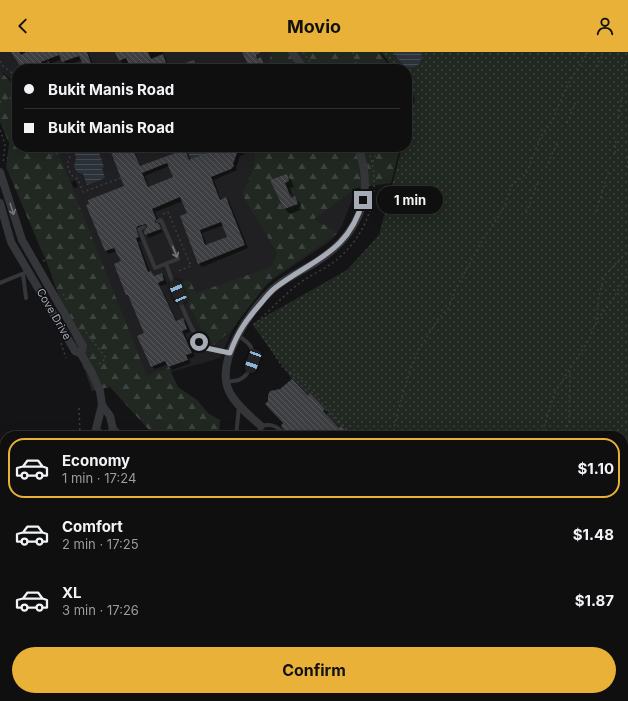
<!DOCTYPE html>
<html lang="en">
<head>
<meta charset="utf-8">
<style>
  body { margin:0; font-family:Inter,sans-serif; background:#181819; color:#f1f3f6; height:100vh; display:flex; flex-direction:column; font-size:15px; white-space:nowrap }
  * { box-sizing:border-box; margin:0 }
  p { font-size:13px; color:#9b9c9f }
  .icon { flex:none; width:22px; height:22px; fill:none; stroke:currentColor; stroke-width:2; stroke-linecap:round; stroke-linejoin:round }
  .map { position:relative; flex:1; overflow:hidden }
  .sheet { position:absolute; left:0px; top:379px; width:628px; height:270px; display:flex; flex-direction:column; background:#0f0f10; border-radius:16px 16px 0 0; box-shadow:0 4px 16px #0002,0 0 0 1px #2f2f30 }
  .sheet>* { flex:none }
  .top-card { position:absolute; left:12px; top:12px; width:400px; height:88px; border-radius:16px; box-shadow:0 4px 16px #0002,0 0 0 1px #2f2f30; display:grid; align-content:center; height:88px; padding:0 12px; background:#0f0f10 }
  .end { position:absolute; width:18px; height:18px; margin:-9px; border:5px solid #a6abb5; background:#111; box-shadow:0 0 0 2px #111 }
  .from { border-radius:50% }
  .bubble { position:absolute; height:28px; border-radius:14px; background:#0f0f10; box-shadow:0 4px 16px #0002,0 0 0 1px #2f2f30; font-size:13px; font-weight:700; line-height:28px; text-align:center }
  .car { position:absolute; width:12px; height:24px; margin:-12px -6px; border-radius:5px; box-shadow:0 0 3px 1px #0007; background:linear-gradient(#222 24%,#8ab4d8 0 40%,#222 0 76%,#8ab4d8 0 86%,#222 0) }
  .top-card b { display:flex; align-items:center; gap:14px; height:38px; font-size:15px }
  .top-card b+b { border-top:1px solid #2f2f30 }
  .top-card i { width:10px; height:10px; background:#f1f3f6 }
  ul { padding:7px 0 0; list-style:none }
  li { display:flex; align-items:center; gap:12px; height:60px; margin:0 8px 6px; padding:0 4px; border:2px solid transparent; border-radius:16px }
  li div { flex:1 }
  li b { display:block; font-size:15px }
  li em { font-style:normal; font-weight:700 }
  li.selected { border-color:#e9b138 }
  li>.icon { width:36px; height:36px; stroke-width:1.5 }
  .action { display:flex; gap:8px; margin-top:auto; padding:8px 12px }
  .action a { flex:1; height:46px; border-radius:24px; background:#e9b138; color:#111; font-size:16px; font-weight:700; line-height:46px; text-align:center }
  header { display:flex; justify-content:space-between; align-items:center; height:52px; padding:0 12px; background:#e9b138; color:#111; font-size:18px; font-weight:700 }
  .map>svg:first-child { display:block }
</style>
</head>
<body>
<header><svg class="icon" aria-label="back" viewBox="0 0 24 24"><path d="M15 5l-7 7 7 7"/></svg>Movio<svg class="icon" aria-label="person" viewBox="0 0 24 24"><circle cx="12" cy="8" r="4"/><path d="M4 21q1-7 8-7t8 7"/></svg></header>
<div class="map">
<svg width="628" height="649" viewBox="0 0 628 649">
  <defs>
    <pattern id="grass-dots" width="8" height="8" patternUnits="userSpaceOnUse"><rect width="8" height="8" fill="#202821"/><path d="M2 2h.1M6 6h.1" fill="none" stroke="#3d443f" stroke-width="1.8" stroke-linecap="round"/></pattern>
    <pattern id="forest-firs" width="22" height="20" patternUnits="userSpaceOnUse"><rect width="22" height="20" fill="#202821"/><path d="M5 1l3.5 6h-7zM16 11l3.5 6h-7z" fill="#3d443f"/></pattern>
    <pattern id="water-rules" width="6" height="5" patternUnits="userSpaceOnUse"><rect width="6" height="5" fill="#2b3239"/><path d="M0 2.5h6" fill="none" stroke="#474d53"/></pattern>
    <pattern id="building-back-hatch" width="6" height="6" patternUnits="userSpaceOnUse"><rect width="6" height="6" fill="#3e3f43"/><path d="M-1 5l2 2M0 0l6 6M5-1l2 2" fill="none" stroke="#57585c"/></pattern>
  </defs>
  <rect width="100%" height="100%" fill="#141416"/>
  <path fill="#202023" d="M0 0H283L295 17H17V43L12 28 0 19Z
    M35 95H345L355 140 342 174 332 188 278 224 254 243 238 266 220 306 146 327Z"/>
  <path fill="url(#grass-dots)" d="M381 0H628V649H315L314 644H623V384H351L341 374 339 376 323 359 325 357 311 342 308 344 292 327 252 272 347 218 379 183 402 95H407V77L415 46 407 35V17H394Z"/>
  <path fill="url(#forest-firs)" d="M272 0H379L391 17H260L267 15Z
    M0 19 17 36V95H56L147 324 169 315 178 335 197 348 209 362 220 368 219 384H151L149 378 110 335 92 339 49 216 6 115 9 91 0 70Z
    M253 95H400L391 131 356 136 314 167 338 181 270 228 232 277 214 293 204 282 179 234 184 229H190L196 241 271 215 277 201 242 142C249 127 259 111 253 95Z
    M277 644H319L321 649H280Z"/>
  <path fill="url(#water-rules)" d="M394 0H422L420 11C408 23 400 10 394 0Z
    M73 95H93L94 99 98 97 104 115 102 116 105 126 87 133 83 122 77 120 74 115 76 106Z
    M186 95H192L194 99 204 95H216L217 97 191 108Z
    M5 480V644H171V649H0V545L2 544 0 538V482Z"/>
  <path fill="#0007" fill-rule="evenodd" d="M12 0H88L95 17H86L82 8 67 13 62 7 44 14 46 17H23Z
    M116 0H163L170 17H132L129 10 123 12 120 8Z
    M243 0H255L258 8 261 7 265 14 251 17Z
    M194 9 200 17H172Z
    M110 95H133L141 115 179 100 177 95H185L190 109 218 98 217 95 243 96 244 103 240 104 236 116 237 118 214 128 221 148 226 146 229 149 248 196 202 215 199 211 188 162 183 149 155 160 159 170 158 173 163 180 149 186 146 182 149 175 141 177 138 180 141 189 139 190 150 220 155 225 162 222 165 226 167 232 160 234 177 269 183 267 186 270 190 280 185 282 195 304 189 307 191 311 172 318 168 312 155 317 152 314 145 281 130 246 127 243 122 210 117 199 109 202 106 199 126 135ZM169 114 174 126 149 135 145 124ZM224 173 228 186 207 193 202 181Z
    M286 123 291 128 294 135 290 136 294 146 300 151 302 157 290 162 285 157 272 128Z
    M75 128 78 135 74 136 71 130Z
    M308 345 314 346 328 361 326 363 349 384H290Z
    M276 380 280 384H272Z"/>
  <g fill="none" stroke-linecap="round" stroke-linejoin="round">
    <path stroke="#2b3239" stroke-width="2.5" d="M623 449H628"/>
  </g>
  <path fill="url(#building-back-hatch)" fill-rule="evenodd" d="M11 0H19L21 3 26 0H87L93 17H85L79 4 62 10 59 3 41 10 46 17H22Z
    M115 0H148L151 7 163 2 168 17H131L126 6 119 9Z
    M242 0H261L256 3 257 7 261 5 264 13 250 17Z
    M194 8 198 17H171V16Z
    M109 95H132L140 114 178 100 176 95H184L189 108 217 97 216 95H251L237 101 233 112 234 114 231 117 211 125 220 148 226 145 245 193 198 212 180 164 187 161 180 145 152 157 156 166 155 170 159 172 161 177 145 183 144 179 147 175 146 172 138 174 136 176 139 185 136 186 148 220 151 219 154 224 162 221 164 228 158 231 176 269 183 266 187 277 182 279 192 301 186 303 188 308 168 315 165 309 151 315 137 284 144 281 128 243H126L114 212 121 209 114 196 105 199 86 153 89 152 88 148 124 134ZM167 111 173 125 148 135 142 121ZM221 170 227 185 205 193 200 178Z
    M287 122 289 129 285 131 291 146 295 144 298 152 284 157 270 128Z
    M292 327 308 344 310 341 325 357 323 359 339 376 341 374 351 384H289L281 374 283 371 265 352 268 349V343L270 339 280 337Z"/>
  <g fill="none" stroke-linecap="round" stroke-linejoin="round">
    <path stroke="#3b3d41" stroke-width="1.5" stroke-dasharray="2 3" stroke-linecap="butt" d="M44 0 51 17
      M303 0 315 17
      M353 0 357 17
      M0 9 2 13 17 25
      M625 19V12
      M590 23 603 3
      M0 50 17 43
      M619 65 621 48
      M567 71 576 49
      M0 78 5 92 3 112
      M46 95 47 100 51 103 68 99
      M66 95 70 105C65 113 69 124 78 127L83 140 121 126
      M615 101 616 86
      M628 104V119
      M373 110 376 102 375 95
      M546 116 558 89
      M596 160 609 118
      M526 161 538 130
      M163 162 168 160 191 214 176 220
      M43 209 48 207
      M63 242 67 249
      M597 267 610 252 628 221
      M254 273C269 259 284 243 301 230 314 221 330 215 342 203 371 176 383 133 367 95
      M83 276 106 306 97 314
      M263 284 283 316 297 324 353 384
      M61 291 66 306
      M79 356 80 384
      M394 384V375L402 345 411 315 419 297 438 267 448 257 456 236 482 189 505 154 511 134 526 122 541 84 551 71 568 32 588 0
      M541 384 555 340 588 289 596 271 599 244 604 225 628 198
      M563 384 569 370 570 319
      M623 474 628 468
      M623 514 628 508
      M355 644 357 649
      M496 644 500 649
      M547 644 550 649
      M576 649 577 644"/>
    <path stroke="#35363a" stroke-width="4" d="M144 175 139 177 155 216 178 207 161 168 158 169
      M166 212C173 230 191 286 206 295 212 299 222 300 230 301
      M23 222 26 246
      M0 231 29 219
      M227 330C231 329 235 329 239 328 250 323 257 306 251 295 248 290 242 286 237 283
      M236 384 239 355
      M258 384 261 374C273 371 278 375 286 384"/>
    <path stroke="#35363a" stroke-width="8" d="M292 0 304 17
      M0 120 22 188 83 294 81 302
      M0 151 11 190 75 299 81 302 91 319 100 339 102 353 110 364 113 377 120 384
      M102 353 96 377C99 382 103 384 110 382L113 377
      M261 374C250 364 237 354 230 341 213 310 251 257 273 237 286 225 305 218 319 208 360 181 375 141 358 95
      M256 644 259 649"/>
  </g>
  <defs><path id="oneway-shaft" d="M-6 0H5M1.5-3L5.5 0L1.5 3" fill="none" stroke-width="1.6" stroke-linecap="round" stroke-linejoin="round"/></defs>
  <g stroke="#73767e">
    <use href="#oneway-shaft" transform="translate(12 157) rotate(72)"/>
    <use href="#oneway-shaft" transform="translate(175 200) rotate(68)"/>
  </g>
  <g fill="none" stroke-linecap="round" stroke-linejoin="round">
    <path stroke="#a6abb5" stroke-width="5" d="M199 290 206 296 230 301C238 279 247 267 262 250 266 245 270 240 275 236 313 207 349 201 363 148"/>
  </g>
  <g text-anchor="middle" dominant-baseline="central" stroke-width="3" stroke-linejoin="round" paint-order="stroke">
    <g font-size="11" fill="#a6abb5" stroke="#0f0f11">
      <text transform="translate(54 262) rotate(60)">Cove Drive</text>
    </g>
  </g>
</svg>
<i class="end from" style="left:199px;top:290px"></i>
<i class="end" style="left:363px;top:148px"></i>
<div class="bubble" style="left:377px;top:134px;width:66px">1 min</div>
<i class="car" style="left:178px;top:240px;rotate:337deg"></i>
<i class="car" style="left:253px;top:309px;rotate:200deg"></i>
<div class="top-card">
<b><i class="from"></i>Bukit Manis Road</b>
<b><i></i>Bukit Manis Road</b>
</div>
<section class="sheet">
<ul>
<li class="selected"><svg class="icon" aria-label="car" viewBox="0 0 24 24"><path d="M5 17H2v-5l4-1 3-4h7l3 4 3 1v5h-3M9 17h6M6 11h13"/><circle cx="7" cy="17" r="2"/><circle cx="17" cy="17" r="2"/></svg><div><b>Economy</b><p>1 min · 17:24</p></div><em>$1.10</em></li>
<li><svg class="icon" aria-label="car" viewBox="0 0 24 24"><path d="M5 17H2v-5l4-1 3-4h7l3 4 3 1v5h-3M9 17h6M6 11h13"/><circle cx="7" cy="17" r="2"/><circle cx="17" cy="17" r="2"/></svg><div><b>Comfort</b><p>2 min · 17:25</p></div><em>$1.48</em></li>
<li><svg class="icon" aria-label="car" viewBox="0 0 24 24"><path d="M5 17H2v-5l4-1 3-4h7l3 4 3 1v5h-3M9 17h6M6 11h13"/><circle cx="7" cy="17" r="2"/><circle cx="17" cy="17" r="2"/></svg><div><b>XL</b><p>3 min · 17:26</p></div><em>$1.87</em></li>
</ul>
<div class="action"><a>Confirm</a></div>
</section>
</div>
</body>
</html>
